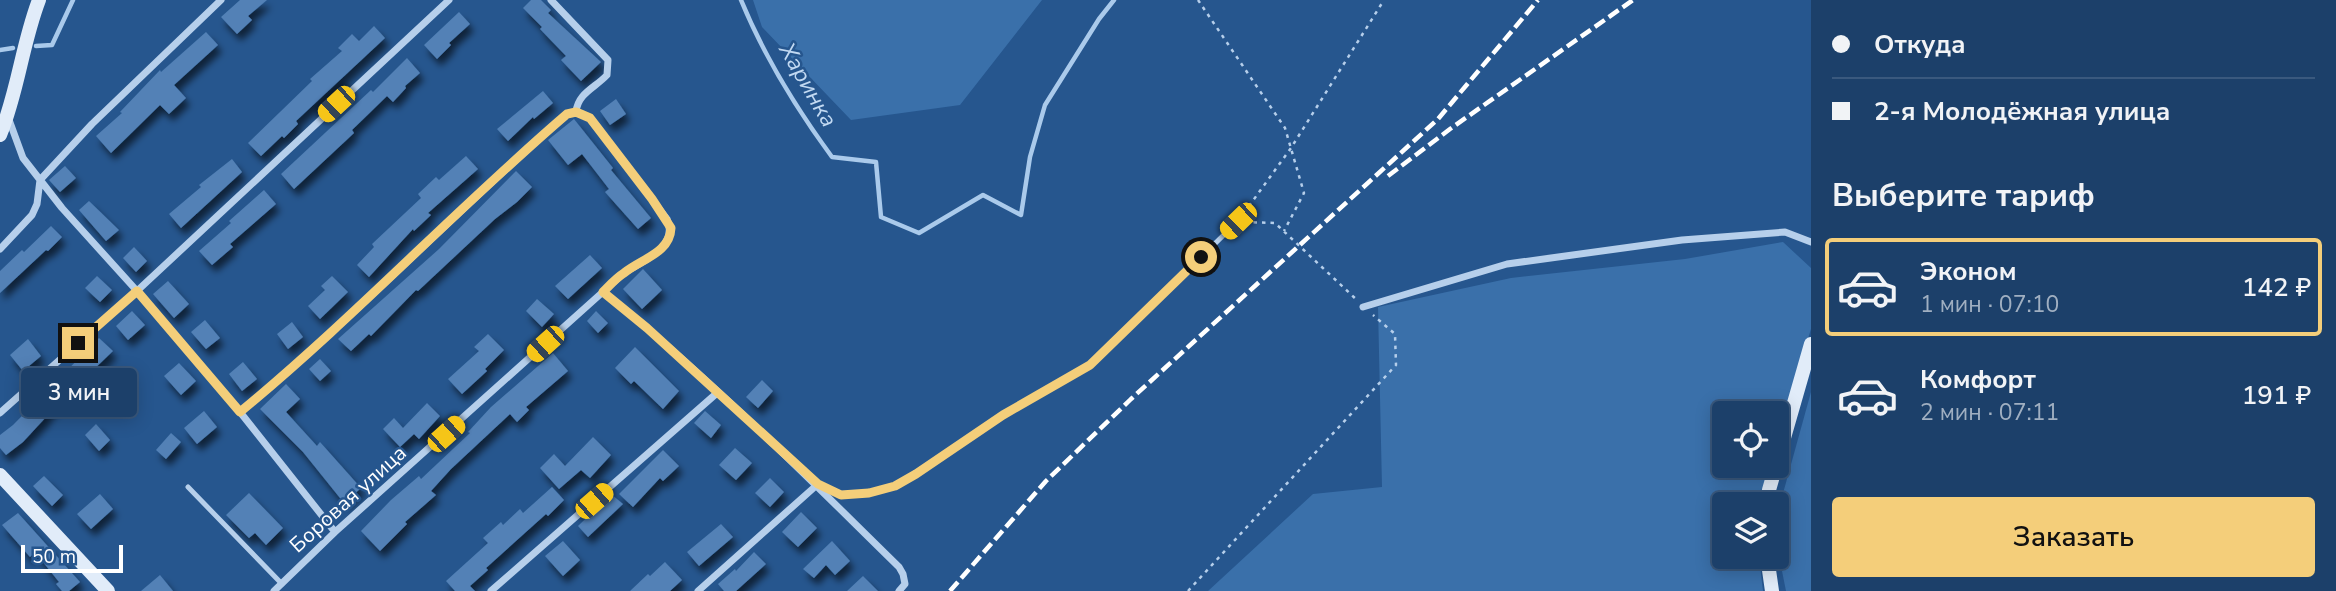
<!DOCTYPE html>
<html lang="ru">
<head>
<meta charset="utf-8">
<style>
  body { margin:0; font-family:"Nunito Sans",sans-serif; background:#254770; color:#f1f3f6; height:100vh; display:flex; flex-direction:column; font-size:26px; white-space:nowrap }
  * { box-sizing:border-box; margin:0 }
  p { font-size:23px; color:#a0afc1 }
  .icon { flex:none; width:38px; height:38px; fill:none; stroke:currentColor; stroke-width:2; stroke-linecap:round; stroke-linejoin:round }
  .map { position:relative; flex:1; overflow:hidden }
  .details { display:flex; flex-direction:column; background:#1c406a; width:525px }
  .details>* { flex:none }
  .hud { display:grid; align-content:center; height:154px; padding:0 21px; background:#1c406a }
  .controls { position:absolute; left:1712px; top:401px; display:grid; gap:14px }
  .controls a { display:grid; place-items:center; width:77px; height:77px; border-radius:7px; background:#1c406a; box-shadow:0 4px 18px #0003,0 0 0 2px #3a597e; font-size:35px }
  .scale { position:absolute; left:21px; bottom:18px; width:102px; box-sizing:border-box; padding-left:7px; border:4px solid #fff; border-top:0; font-size:19px; line-height:24px; white-space:nowrap; color:#fff; -webkit-text-stroke:5px #26568e; paint-order:stroke }
  .end { position:absolute; width:32px; height:32px; margin:-16px; border:9px solid #f4ce7a; background:#111; box-shadow:0 0 0 4px #111 }
  .from { border-radius:50% }
  .bubble { position:absolute; height:49px; border-radius:7px; background:#1c406a; box-shadow:0 4px 18px #0003,0 0 0 2px #3a597e; font-size:23px; font-weight:600; line-height:49px; text-align:center }
  .car { position:absolute; width:21px; height:42px; margin:-21px -10px; border-radius:9px; box-shadow:0 0 5px 2px #0007; background:linear-gradient(#f5c518 24%,#345 0 40%,#f5c518 0 76%,#345 0 86%,#f5c518 0) }
  .hud b { display:flex; align-items:center; gap:24px; height:66px; font-size:26px }
  .hud b+b { border-top:2px solid #3a597e }
  .hud i { width:18px; height:18px; background:#f1f3f6 }
  ul { padding:0; list-style:none }
  li { display:flex; align-items:center; gap:21px; height:98px; margin:0 14px 10px; padding:0 7px; border:4px solid transparent; border-radius:7px }
  li div { flex:1 }
  li b { display:block; font-size:26px }
  li em { font-style:normal; font-weight:600 }
  li.selected { border-color:#f4ce7a }
  li>.icon { width:63px; height:63px; stroke-width:1.5 }
  h2 { padding:0 21px; font-size:32px; line-height:84px }
  .action { display:flex; gap:14px; margin-top:auto; padding:14px 21px }
  .action a { flex:1; height:80px; border-radius:7px; background:#f4ce7a; color:#111; font-size:28px; font-weight:600; line-height:80px; text-align:center }
  main { display:flex; flex:1; min-height:0 }
  .map>svg:first-child { display:block }
</style>
</head>
<body>
<main>
<div class="map">
<svg width="1811" height="591" viewBox="0 0 1811 591">
  <defs>
    <filter id="shadow"><feDropShadow dx="4" dy="7" stdDeviation="3.5" flood-color="#0009"/></filter>
  </defs>
  <rect width="100%" height="100%" fill="#26568e"/>
  <path fill="#3a70aa" d="M753 0H1042L960 105 851 120 762 27Z
    M1783 242 1811 268V329L1776 440V413H1724V466H1769L1762 504H1724V556L1759 557 1763 591H1208L1313 494 1382 487 1378 307 1511 278 1685 259Z
    M1811 392V591H1786L1776 541 1782 497Z"/>
  <g fill="none" stroke-linecap="round" stroke-linejoin="round">
    <path stroke="#aacaeb" stroke-width="4.5" d="M741 0C764 56 796 108 832 157L876 162 881 217 919 233 983 195 1021 215 1030 157 1045 105 1099 19 1114 0
      M36 46 52 45 73 0
      M0 50 13 48"/>
  </g>
  <path fill="#5281b6" filter="url(#shadow)" d="M240 0H267L248 16 252 20 237 34 221 17Z
    M531 0H541L551 10 548 13 601 62 581 81 561 60 566 56 540 29 542 27 523 8Z
    M459 12 470 24 449 43 451 45 437 59 424 45Z
    M374 26 385 38 296 121 298 124 284 138 282 136 261 156 248 143 312 81 310 79 342 51 338 48 352 34 359 41Z
    M206 32 218 45 174 85 186 98 169 114 160 105 111 153 96 136 122 113 120 112 160 70 161 72Z
    M407 58 420 73 405 86 406 88 393 102 387 96 352 130 354 133 294 189 281 174 371 90 373 92Z
    M543 91 553 103 534 119 533 117 508 141 497 129Z
    M616 99 626 114 610 125 600 111Z
    M574 119 613 168 611 170 651 218 638 229 605 192 609 189 582 154 568 165 548 140Z
    M466 156 478 169 428 213 431 215 414 231 413 229 369 277 357 265 374 247 372 244 421 198 418 194 436 177 439 180Z
    M232 159 242 172 181 228 169 214 201 187 199 185Z
    M65 166 76 178 60 192 49 180Z
    M516 171 532 187 517 202 495 219 418 291 416 290 371 336 369 334 351 351 338 339 439 249Z
    M264 190 276 204 230 244 233 247 212 265 199 251 231 223 229 221Z
    M89 201 119 230 106 241 79 210Z
    M51 226 62 237 48 251 46 250 0 293V271L22 250 24 252Z
    M134 247 147 261 136 272 123 258Z
    M590 255 602 268 568 299 555 286Z
    M643 269 662 290 642 309 623 289Z
    M97 276 112 290 100 302 85 288Z
    M332 276 348 292 320 319 308 306 325 290 321 286Z
    M168 281 189 304 174 318 153 294Z
    M537 299 554 314 542 327 526 311Z
    M132 311 145 325 128 340 116 326Z
    M596 311 608 323 598 333 587 321Z
    M205 320 220 338 206 349 191 332Z
    M292 322 303 337 288 349 277 334Z
    M488 334 504 350 485 369 487 371 462 394 448 379 479 351 474 347Z
    M99 338 113 351 46 415 47 416 23 442 6 455 0 448V435L13 425Z
    M28 339 41 356 23 371 10 355Z
    M635 347 679 391 663 409 634 381 631 384 615 368Z
    M553 353 568 371 526 407 529 410 517 422 510 414 451 469 431 491 436 495 405 522 407 524 380 551 361 531 391 500 419 476 421 479 470 433 468 432 491 407Z
    M320 359 331 371 320 381 309 369Z
    M243 362 257 379 242 391 229 374Z
    M179 363 196 381 181 395 164 376Z
    M762 380 773 391 758 408 746 397Z
    M286 384 300 399 286 412 317 446 320 442 361 488 344 503 303 452 260 409Z
    M427 403 440 416 419 439 414 434 400 447 383 429 394 418 403 428Z
    M204 411 217 427 197 444 184 428Z
    M705 411 721 425 711 438 694 423Z
    M96 424 110 440 99 451 85 435Z
    M171 433 181 442 166 459 156 450Z
    M593 437 611 455 590 478 581 470 559 489 540 468 554 454 565 466Z
    M735 448 752 463 736 480 719 465Z
    M663 450 679 466 663 481 660 478 633 507 619 494Z
    M44 476 63 495 52 506 33 486Z
    M770 478 784 492 770 507 755 493Z
    M552 487 564 500 548 516 546 514 486 568 488 570 470 586 475 591H455L446 581 488 543 483 538 501 522 503 525 520 509 523 513Z
    M249 493 283 528 266 545 255 533 249 538 226 515Z
    M100 494 113 509 91 529 77 514Z
    M611 494 623 504 588 537 578 526Z
    M801 512 817 528 798 547 782 532Z
    M18 513 80 582 69 591H62L56 584 59 582 35 552 30 557 2 525Z
    M721 524 733 537 699 566 687 552Z
    M563 541 580 560 563 576 545 556Z
    M832 541 850 561 835 575 826 565 814 578 803 569Z
    M754 552 766 564 736 591H724L718 584 735 569 736 571Z
    M665 562 682 580 670 591H630L648 574 650 576Z
    M160 575 173 591H141Z
    M863 576 878 591H847Z"/>
  <g fill="none" stroke-linecap="round" stroke-linejoin="round">
    <path stroke="#b6cfeb" stroke-width="2.5" stroke-dasharray="3.5 5" stroke-linecap="butt" d="M1198 0 1285 128 1304 193 1284 231
      M1244 213 1291 148 1384 0
      M1245 222 1275 223 1358 301
      M1188 591 1396 365 1395 334 1373 315"/>
    <path stroke="#b6cfeb" stroke-width="5" d="M818 484 841 495 869 493 895 486 1003 415 1091 365 1238 221
      M188 487 282 584"/>
    <path stroke="#b6cfeb" stroke-width="7" d="M551 0 608 60 607 75C595 88 578 93 576 112
      M8 117 23 158 62 208 137 291 240 412 335 532
      M0 249 32 215 37 204 40 180 92 124 221 0
      M603 292C708 376 803 473 899 567L903 574 905 584 899 591
      M1363 307 1507 264 1682 240 1785 232 1811 242
      M240 412C354 318 456 211 567 114L576 112
      M0 413 137 291 449 0
      M274 591 335 532 624 273C643 261 679 247 667 219L590 118 576 112
      M491 591 717 393
      M698 591 818 484"/>
    <path stroke="#e1ecf9" stroke-width="14" d="M0 135C18 92 22 44 39 0
      M0 475 108 591
      M1768 504 1769 490 1811 344
      M1767 556 1772 591"/>
    <path stroke="#fff" stroke-width="4.5" stroke-dasharray="12 5" stroke-linecap="butt" d="M1388 176 1450 129 1633 0
      M950 591 1046 481 1131 399 1438 119 1538 0"/>
  </g>
  <g fill="none" stroke-linecap="round" stroke-linejoin="round">
    <path stroke="#f4ce7a" stroke-width="9" d="M78 343 137 291 240 412C354 318 455 210 567 114L576 112 590 118 652 199 671 228C670 253 641 259 624 273 616 278 609 286 603 292L647 328 818 484 841 495 869 493 895 486 916 474 1003 415 1090 365 1201 257"/>
  </g>
  <g text-anchor="middle" dominant-baseline="central" stroke-width="5" stroke-linejoin="round" paint-order="stroke">
    <g font-size="21" fill="#fff" stroke="#26568e">
      <text transform="translate(348 499) rotate(-42)">Боровая улица</text>
    </g>
    <g font-size="23" font-style="italic" fill="#c2d9f2" stroke="#26568e">
      <text transform="translate(808 85) rotate(60)">Харинка</text>
    </g>
  </g>
</svg>
<div class="controls">
<a><svg class="icon" aria-label="locate" viewBox="0 0 24 24"><circle cx="12" cy="12" r="6"/><path d="M12 2v4M12 18v4M2 12h4M18 12h4"/></svg></a>
<a><svg class="icon" aria-label="layers" viewBox="0 0 24 24"><path d="M12 4l9 5-9 5-9-5zM3 14l9 5 9-5"/></svg></a>
</div>
<div class="scale">50 m</div>
<i class="end from" style="left:1201px;top:257px"></i>
<i class="end" style="left:78px;top:343px"></i>
<div class="bubble" style="left:21px;top:368px;width:116px">3 мин</div>
<i class="car" style="left:336px;top:104px;rotate:227deg"></i>
<i class="car" style="left:1238px;top:221px;rotate:226deg"></i>
<i class="car" style="left:545px;top:344px;rotate:228deg"></i>
<i class="car" style="left:446px;top:434px;rotate:48deg"></i>
<i class="car" style="left:594px;top:501px;rotate:49deg"></i>
</div>
<section class="details">
<div class="hud">
<b><i class="from"></i>Откуда</b>
<b><i></i>2-я Молодёжная улица</b>
</div>
<h2>Выберите тариф</h2>
<ul>
<li class="selected"><svg class="icon" aria-label="car" viewBox="0 0 24 24"><path d="M5 17H2v-5l4-1 3-4h7l3 4 3 1v5h-3M9 17h6M6 11h13"/><circle cx="7" cy="17" r="2"/><circle cx="17" cy="17" r="2"/></svg><div><b>Эконом</b><p>1 мин · 07:10</p></div><em>142 ₽</em></li>
<li><svg class="icon" aria-label="car" viewBox="0 0 24 24"><path d="M5 17H2v-5l4-1 3-4h7l3 4 3 1v5h-3M9 17h6M6 11h13"/><circle cx="7" cy="17" r="2"/><circle cx="17" cy="17" r="2"/></svg><div><b>Комфорт</b><p>2 мин · 07:11</p></div><em>191 ₽</em></li>
</ul>
<div class="action"><a>Заказать</a></div>
</section>
</main>
</body>
</html>
